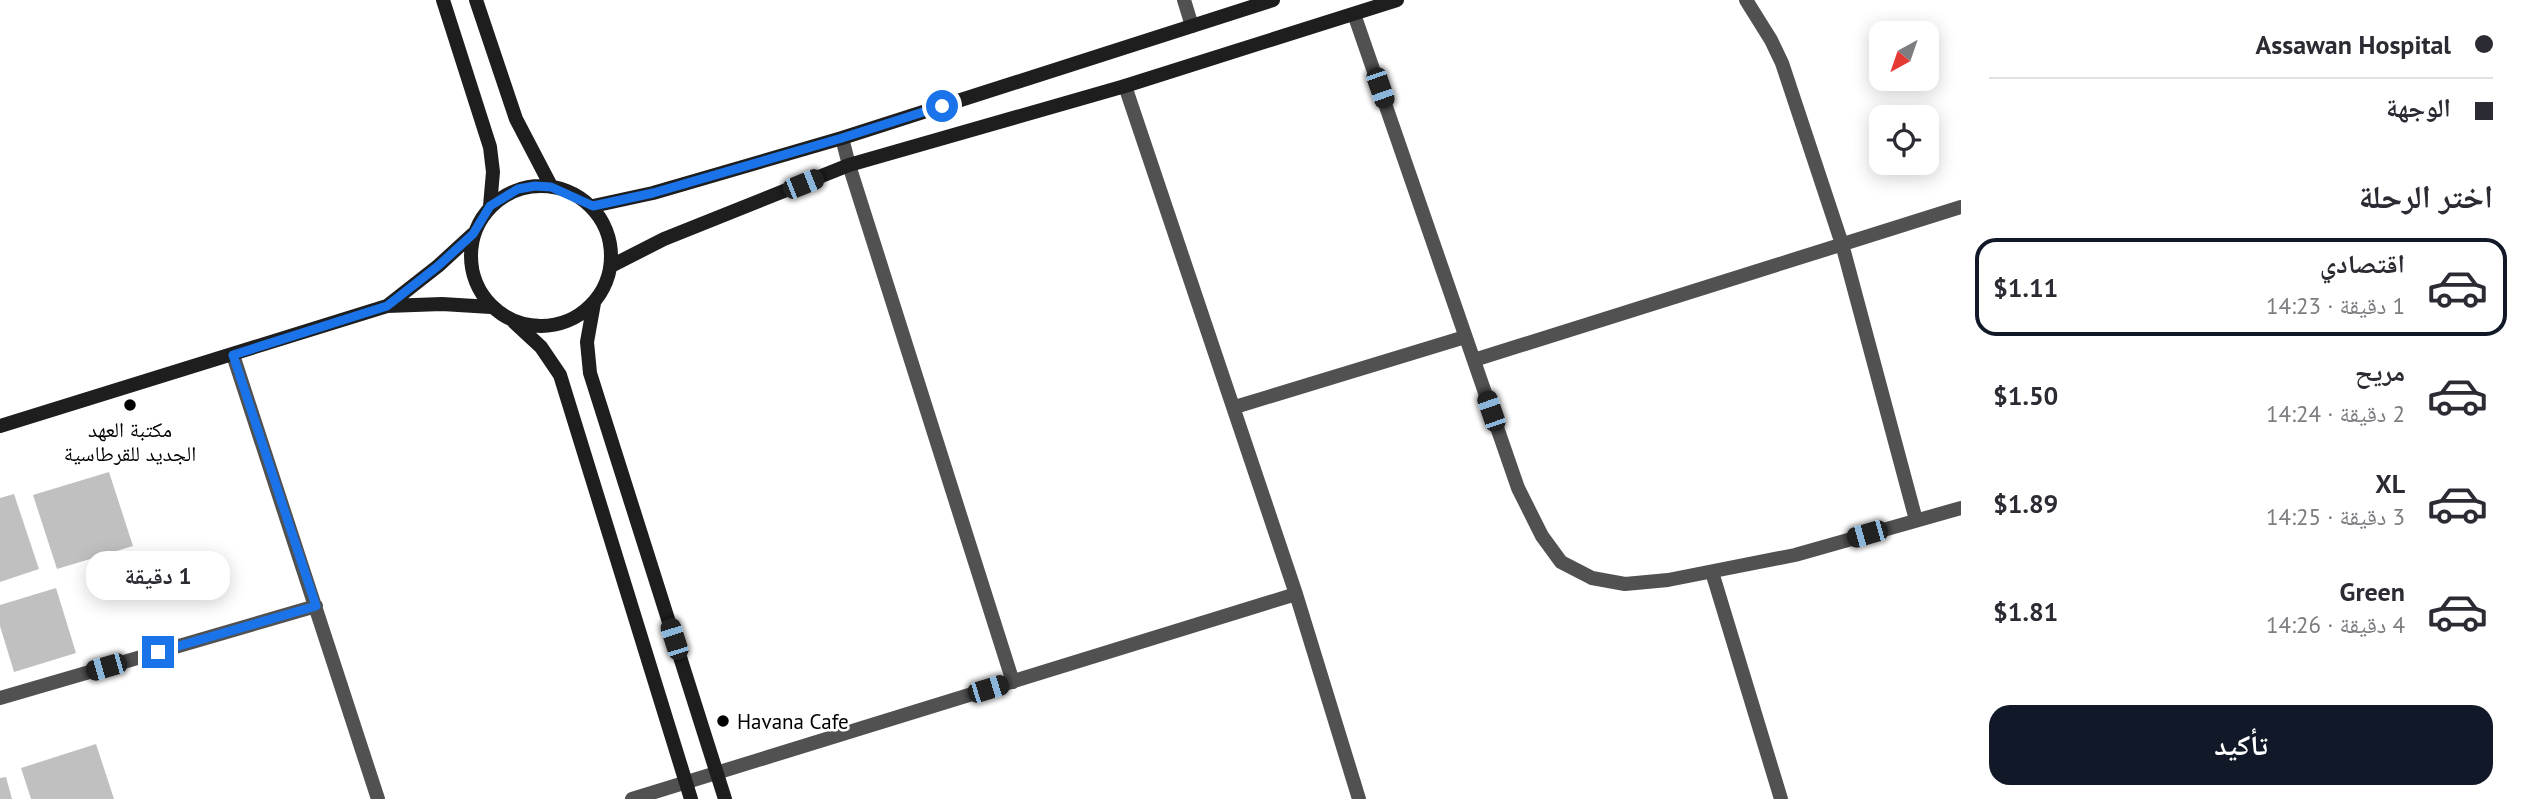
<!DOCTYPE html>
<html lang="ar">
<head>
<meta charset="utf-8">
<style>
  body { margin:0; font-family:"PT Sans","Noto Naskh Arabic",sans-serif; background:#f2f2f3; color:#2b2b33; direction:rtl; height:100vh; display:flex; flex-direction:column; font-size:26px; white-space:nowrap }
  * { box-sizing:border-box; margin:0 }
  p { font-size:23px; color:#7c7c81 }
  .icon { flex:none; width:38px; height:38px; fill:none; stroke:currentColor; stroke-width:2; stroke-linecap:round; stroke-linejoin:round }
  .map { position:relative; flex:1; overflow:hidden; direction:ltr }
  .details { display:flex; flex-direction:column; background:#fff; width:560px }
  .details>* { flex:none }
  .hud { display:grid; align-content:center; height:154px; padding:0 28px; background:#fff }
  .needle { width:46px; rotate:220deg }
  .tools { position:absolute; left:1869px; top:21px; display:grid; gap:14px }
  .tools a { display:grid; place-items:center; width:70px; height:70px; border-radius:14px; background:#fff; box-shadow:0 4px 18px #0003; font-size:35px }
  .end { position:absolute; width:32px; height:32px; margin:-16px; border:9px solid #1a73e8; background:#fff; box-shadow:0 0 0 4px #fff }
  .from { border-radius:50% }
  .bubble { position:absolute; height:49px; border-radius:21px; background:#fff; box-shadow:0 4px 18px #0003; font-size:23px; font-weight:700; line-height:49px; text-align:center; direction:rtl }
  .car { position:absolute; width:21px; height:42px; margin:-21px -10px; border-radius:9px; box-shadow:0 0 5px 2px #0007; background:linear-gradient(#222 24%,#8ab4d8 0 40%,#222 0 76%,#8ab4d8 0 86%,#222 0) }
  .hud b { display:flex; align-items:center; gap:24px; height:66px; font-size:26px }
  .hud b+b { border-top:2px solid #e1e1e2 }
  .hud i { width:18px; height:18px; background:#2b2b33 }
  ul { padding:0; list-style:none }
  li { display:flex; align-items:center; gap:21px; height:98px; margin:0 14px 10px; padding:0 14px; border:4px solid transparent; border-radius:21px }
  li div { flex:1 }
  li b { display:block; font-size:26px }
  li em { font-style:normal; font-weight:700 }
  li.on { border-color:#111827 }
  li>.icon { width:63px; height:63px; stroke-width:1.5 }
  h2 { padding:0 28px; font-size:32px; line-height:84px }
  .primary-button { display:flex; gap:14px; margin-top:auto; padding:14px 28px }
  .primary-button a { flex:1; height:80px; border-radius:21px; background:#111827; color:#fff; font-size:28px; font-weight:700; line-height:80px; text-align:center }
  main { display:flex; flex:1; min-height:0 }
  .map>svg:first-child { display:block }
</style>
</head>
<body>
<main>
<section class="details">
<div class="hud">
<b><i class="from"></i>Assawan Hospital</b>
<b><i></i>الوجهة</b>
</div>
<h2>اختر الرحلة</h2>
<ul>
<li class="on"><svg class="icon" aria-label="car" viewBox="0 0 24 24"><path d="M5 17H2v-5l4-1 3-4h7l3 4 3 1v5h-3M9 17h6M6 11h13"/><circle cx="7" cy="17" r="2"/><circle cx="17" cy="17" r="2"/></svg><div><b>اقتصادي</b><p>1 دقيقة · 14:23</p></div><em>$1.11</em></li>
<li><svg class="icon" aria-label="car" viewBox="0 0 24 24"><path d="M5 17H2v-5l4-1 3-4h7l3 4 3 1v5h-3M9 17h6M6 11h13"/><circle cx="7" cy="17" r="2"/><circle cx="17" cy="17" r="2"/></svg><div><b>مريح</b><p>2 دقيقة · 14:24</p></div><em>$1.50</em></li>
<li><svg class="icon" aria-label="car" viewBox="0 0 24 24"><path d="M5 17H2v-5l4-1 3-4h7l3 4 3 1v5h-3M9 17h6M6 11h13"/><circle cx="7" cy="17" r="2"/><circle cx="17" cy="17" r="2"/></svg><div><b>XL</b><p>3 دقيقة · 14:25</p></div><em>$1.89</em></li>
<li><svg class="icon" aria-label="car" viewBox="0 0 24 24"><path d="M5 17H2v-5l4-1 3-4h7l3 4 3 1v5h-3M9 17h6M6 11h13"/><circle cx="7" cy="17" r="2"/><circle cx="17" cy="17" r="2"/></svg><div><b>Green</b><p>4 دقيقة · 14:26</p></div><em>$1.81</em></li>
</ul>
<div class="primary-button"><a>تأكيد</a></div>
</section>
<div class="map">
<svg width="1961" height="799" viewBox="0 0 1961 799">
  <rect width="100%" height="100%" fill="#fff"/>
  <path fill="#c0c0c0" d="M109 472 133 546 57 569 33 495Z
    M14 494 39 569 0 582V498Z
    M56 588 76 653 14 672 0 626V605Z
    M96 744 114 799H31L21 768Z
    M6 777 12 799H0V778Z"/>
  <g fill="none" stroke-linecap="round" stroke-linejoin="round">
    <path stroke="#515151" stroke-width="14" d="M1184 0 1192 26
      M1746 0 1771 40 1782 63 1842 244 1916 520
      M1354 14 1518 488 1542 536 1561 562 1592 578 1625 584 1668 580 1795 555 1961 508
      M1125 86 1296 594 1359 799
      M842 138 849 165 1013 682
      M233 355 378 799
      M1474 360 1961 207
      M1235 407 1465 337
      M1712 572 1781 799
      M0 698 316 606
      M632 799 1296 594"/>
    <path stroke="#1e1e1e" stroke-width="14" d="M443 0 490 147 493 172 490 206
      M476 0 516 119 551 186
      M471 256a70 70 0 1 1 140 0a70 70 0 1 1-140 0Z
      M593 206 653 193 842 138 1273 0
      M611 266 664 239 849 165 1125 86 1397 0
      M594 303 587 342 590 373 725 799
      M387 306 438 266 473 234
      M514 322 541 347 560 375 691 799
      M0 426 387 306 442 304 491 307"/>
  </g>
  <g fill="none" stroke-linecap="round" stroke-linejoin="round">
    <path stroke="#1a73e8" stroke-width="9" d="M158 652 316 606 233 355 387 306 438 266 473 234 490 206 518 189 535 186 551 187 593 206 653 193 842 138 942 106"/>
  </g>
  <g fill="#000" stroke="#fff" stroke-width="2.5">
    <circle cx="130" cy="405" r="7"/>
    <circle cx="723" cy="721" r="7"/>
  </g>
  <g text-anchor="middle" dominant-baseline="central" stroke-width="5" stroke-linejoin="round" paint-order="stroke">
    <g font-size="21" fill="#000" stroke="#fff">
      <text x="130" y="429">مكتبة العهد<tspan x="130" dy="24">الجديد للقرطاسية</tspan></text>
      <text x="737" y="721" text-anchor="start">Havana Cafe</text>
    </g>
  </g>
</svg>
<div class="tools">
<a><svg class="needle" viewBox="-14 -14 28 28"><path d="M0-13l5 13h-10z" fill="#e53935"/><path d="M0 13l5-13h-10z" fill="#7c7c81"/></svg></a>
<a><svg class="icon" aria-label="locate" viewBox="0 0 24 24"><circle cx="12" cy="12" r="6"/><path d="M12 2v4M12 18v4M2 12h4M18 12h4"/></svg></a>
</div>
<i class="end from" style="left:942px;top:106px"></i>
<i class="end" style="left:158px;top:652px"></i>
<div class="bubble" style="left:86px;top:551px;width:144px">1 دقيقة</div>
<i class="car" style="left:1380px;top:88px;rotate:161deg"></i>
<i class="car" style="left:803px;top:184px;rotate:68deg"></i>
<i class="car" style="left:1491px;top:411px;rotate:341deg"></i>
<i class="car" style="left:1867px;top:534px;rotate:254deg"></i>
<i class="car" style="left:674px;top:639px;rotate:342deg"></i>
<i class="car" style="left:106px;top:667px;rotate:254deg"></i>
<i class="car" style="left:988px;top:689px;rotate:73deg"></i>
</div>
</main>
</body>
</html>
